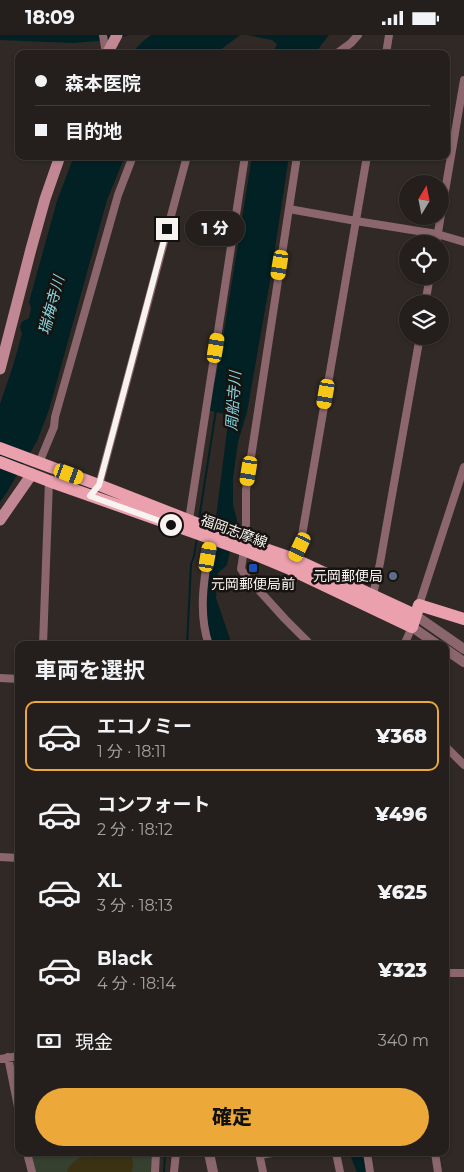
<!DOCTYPE html>
<html lang="ja">
<head>
<meta charset="utf-8">
<style>
  body { margin:0; font-family:Montserrat,"Noto Sans JP",sans-serif; background:#2c2725; color:#f1f3f6; height:100vh; display:flex; flex-direction:column; font-size:19px; white-space:nowrap }
  * { box-sizing:border-box; margin:0 }
  p { font-size:16px; color:#a3a2a3 }
  .icon { flex:none; width:28px; height:28px; fill:none; stroke:currentColor; stroke-width:2; stroke-linecap:round; stroke-linejoin:round }
  .map { position:relative; flex:1; overflow:hidden }
  .sheet { position:absolute; left:15px; top:606px; width:434px; height:515px; display:flex; flex-direction:column; background:#241f1c; border-radius:10px; box-shadow:0 1px 4px #0004,0 0 0 1px #413d3b }
  .sheet>* { flex:none }
  .top-card { position:absolute; left:15px; top:15px; width:435px; height:110px; border-radius:10px; box-shadow:0 1px 4px #0004,0 0 0 1px #413d3b; display:grid; align-content:center; height:110px; padding:0 20px; background:#241f1c }
  .needle { width:32px; rotate:10deg }
  .buttons { position:absolute; left:399px; top:140px; display:grid; gap:10px }
  .buttons a { display:grid; place-items:center; width:50px; height:50px; border-radius:50%; background:#241f1c; box-shadow:0 1px 4px #0004,0 0 0 1px #413d3b; font-size:25px }
  .end { position:absolute; width:22px; height:22px; margin:-11px; border:6px solid #f8f3f1; background:#111; box-shadow:0 0 0 2px #111 }
  .from { border-radius:50% }
  .bubble { position:absolute; height:35px; border-radius:18px; background:#241f1c; box-shadow:0 1px 4px #0004,0 0 0 1px #413d3b; font-size:16px; font-weight:800; line-height:35px; text-align:center }
  .car { position:absolute; width:15px; height:30px; margin:-15px -8px; border-radius:6px; box-shadow:0 0 4px 1px #0007; background:linear-gradient(#f5c518 24%,#345 0 40%,#f5c518 0 76%,#345 0 86%,#f5c518 0) }
  .top-card b { display:flex; align-items:center; gap:18px; height:48px; font-size:19px }
  .top-card b+b { border-top:1px solid #413d3b }
  .top-card i { width:12px; height:12px; background:#f1f3f6 }
  ul { padding:0; list-style:none }
  li { display:flex; align-items:center; gap:15px; height:70px; margin:0 10px 8px; padding:0 10px; border:2px solid transparent; border-radius:10px }
  li div { flex:1 }
  li b { display:block; font-size:19px }
  li em { font-style:normal; font-weight:800 }
  li.selected { border-color:#eca93a }
  li>.icon { width:45px; height:45px; stroke-width:1.5 }
  h2 { padding:0 20px; font-size:22px; line-height:60px }
  .pay { display:flex; align-items:center; gap:12px; height:55px; padding:0 20px; font-size:19px }
  .pay p { margin-inline-start:auto }
  .cta { display:flex; gap:10px; margin-top:auto; padding:10px 20px }
  .cta a { flex:1; height:58px; border-radius:30px; background:#eca93a; color:#111; font-size:20px; font-weight:800; line-height:58px; text-align:center }
  .status { display:flex; justify-content:space-between; align-items:center; height:35px; padding:0 25px; background:#241f1c; direction:ltr }
  .status svg { height:14px; fill:currentColor }
  .map>svg:first-child { display:block }
</style>
</head>
<body>
<div class="status"><b>18:09</b><svg viewBox="0 0 49 12"><path d="M0 12V9h3v3zM5 12V6h3v6zM10 12V3h3v9zM15 12V0h3v12zM26 1h20v11H26zM47 4h2v5h-2z"/></svg></div>
<div class="map">
<svg width="464" height="1137" viewBox="0 0 464 1137">
  <rect width="100%" height="100%" fill="#302926"/>
  <path fill="#35402e" d="M38 1118H155V1137H34L31 1119Z"/>
  <path fill="#3a3212" d="M105 1118H129C133 1125 134 1129 132 1137H67C69 1130 77 1122 85 1122 92 1122 86 1124 93 1122 97 1121 101 1119 105 1118Z"/>
  <path fill="#012124" d="M0 0H128L126 1 108 5 74 8 0 5Z
    M151 0H240L215 19H131L142 7Z
    M247 0H329L319 13 316 19H273L277 9 272 5Z
    M74 121H125L107 165 49 375 37 406 7 457 0 467V369L13 331 22 299 20 292 22 287 29 283 31 273 29 267 57 166Z
    M252 121H289L270 246 247 377 238 407 233 444V470L237 485 227 530 218 538 216 563 232 610H212L207 595 205 570 229 380 207 375 210 362 216 341 221 315Z"/>
  <g fill="none" stroke-linecap="round" stroke-linejoin="round">
    <path stroke="#012124" stroke-width="2" d="M199 484 216 375
      M187 610 191 529 194 521 197 503
      M164 1137 165 1118"/>
    <path stroke="#012124" stroke-width="12" d="M356 1118 363 1137"/>
    <path stroke="#8b666d" stroke-width="8" d="M103 0 106 19
      M336 19 351 8 358 0
      M386 19 389 0
      M289 174 356 186 437 199 464 207
      M436 209 464 45
      M425 269 430 241
      M39 428 54 392 55 382 118 160 133 121
      M97 452 99 450 187 121
      M189 485 245 121
      M243 506 246 490V455L297 121
      M244 515 241 534 245 540 285 584 311 610
      M293 527 300 512 367 121
      M373 560 380 528 420 301
      M419 570 464 432
      M43 610 49 446
      M209 610C197 576 205 538 211 504
      M404 610 412 592
      M0 643 19 644
      M445 711 464 730
      M0 822 19 823
      M445 938H464
      M19 947V954
      M8 1022 19 1077
      M0 1024 19 1021
      M27 1118 32 1137
      M259 1118 263 1137
      M336 1118 340 1137
      M367 1118 370 1137
      M435 1118 438 1137
      M260 1120 272 1118
      M155 1137 156 1118
      M174 1137 176 1118"/>
    <path stroke="#8b666d" stroke-width="10" d="M415 580 464 614
      M412 592 438 610
      M445 614 464 627
      M209 1118 213 1137"/>
    <path stroke="#c18792" stroke-width="11" d="M107 19 117 0
      M0 334 31 214 45 164 60 121
      M0 485 32 439"/>
    <path stroke="#eba0ae" stroke-width="12" d="M0 413 99 450 239 505 294 524 415 580
      M0 427 49 446 244 515 290 534 412 592 419 570 464 584"/>
  </g>
  <g fill="none" stroke-linecap="round" stroke-linejoin="round">
    <path stroke="#f8f3f1" stroke-width="6" d="M167 194 99 450 90 461 171 490"/>
  </g>
  <rect fill="#1a4fb4" stroke="#161311" stroke-width="2" x="248" y="528" width="10" height="10" rx="2.5"/>
  <circle fill="#5c6f8a" stroke="#161311" stroke-width="2" cx="393" cy="541" r="5"/>
  <g text-anchor="middle" dominant-baseline="central" stroke-width="5" stroke-linejoin="round" paint-order="stroke">
    <g font-size="14" fill="#f8f3f1" stroke="#161311">
      <text transform="translate(234 496) rotate(20)">福岡志摩線</text>
    </g>
    <g font-size="14" fill="#f8f3f1" stroke="#161311" text-anchor="end">
      <text x="383" y="541">元岡郵便局</text>
      <text x="253" y="549" text-anchor="middle">元岡郵便局前</text>
    </g>
    <g font-size="15" font-style="italic" fill="#86d3dc" stroke="#161311">
      <text transform="translate(51 270) rotate(-75)">瑞梅寺川</text>
      <text transform="translate(233 366) rotate(-86)">周船寺川</text>
    </g>
  </g>
</svg>
<div class="buttons">
<a><svg class="needle" viewBox="-14 -14 28 28"><path d="M0-13l5 13h-10z" fill="#e53935"/><path d="M0 13l5-13h-10z" fill="#a3a2a3"/></svg></a>
<a><svg class="icon" aria-label="locate" viewBox="0 0 24 24"><circle cx="12" cy="12" r="6"/><path d="M12 2v4M12 18v4M2 12h4M18 12h4"/></svg></a>
<a><svg class="icon" aria-label="layers" viewBox="0 0 24 24"><path d="M12 4l9 5-9 5-9-5zM3 14l9 5 9-5"/></svg></a>
</div>
<i class="end from" style="left:171px;top:490px"></i>
<i class="end" style="left:167px;top:194px"></i>
<div class="bubble" style="left:185px;top:176px;width:60px">1 分</div>
<i class="car" style="left:280px;top:230px;rotate:189deg"></i>
<i class="car" style="left:216px;top:313px;rotate:9deg"></i>
<i class="car" style="left:326px;top:359px;rotate:190deg"></i>
<i class="car" style="left:249px;top:436px;rotate:189deg"></i>
<i class="car" style="left:69px;top:439px;rotate:110deg"></i>
<i class="car" style="left:300px;top:512px;rotate:205deg"></i>
<i class="car" style="left:208px;top:522px;rotate:10deg"></i>
<div class="top-card">
<b><i class="from"></i>森本医院</b>
<b><i></i>目的地</b>
</div>
<section class="sheet">
<h2>車両を選択</h2>
<ul>
<li class="selected"><svg class="icon" aria-label="car" viewBox="0 0 24 24"><path d="M5 17H2v-5l4-1 3-4h7l3 4 3 1v5h-3M9 17h6M6 11h13"/><circle cx="7" cy="17" r="2"/><circle cx="17" cy="17" r="2"/></svg><div><b>エコノミー</b><p>1 分 · 18:11</p></div><em>¥368</em></li>
<li><svg class="icon" aria-label="car" viewBox="0 0 24 24"><path d="M5 17H2v-5l4-1 3-4h7l3 4 3 1v5h-3M9 17h6M6 11h13"/><circle cx="7" cy="17" r="2"/><circle cx="17" cy="17" r="2"/></svg><div><b>コンフォート</b><p>2 分 · 18:12</p></div><em>¥496</em></li>
<li><svg class="icon" aria-label="car" viewBox="0 0 24 24"><path d="M5 17H2v-5l4-1 3-4h7l3 4 3 1v5h-3M9 17h6M6 11h13"/><circle cx="7" cy="17" r="2"/><circle cx="17" cy="17" r="2"/></svg><div><b>XL</b><p>3 分 · 18:13</p></div><em>¥625</em></li>
<li><svg class="icon" aria-label="car" viewBox="0 0 24 24"><path d="M5 17H2v-5l4-1 3-4h7l3 4 3 1v5h-3M9 17h6M6 11h13"/><circle cx="7" cy="17" r="2"/><circle cx="17" cy="17" r="2"/></svg><div><b>Black</b><p>4 分 · 18:14</p></div><em>¥323</em></li>
</ul>
<div class="pay"><svg class="icon" aria-label="cash" viewBox="0 0 24 24"><path d="M3 7h18v10H3z"/><circle cx="12" cy="12" r="2"/></svg>現金<p>340 m</p></div>
<div class="cta"><a>確定</a></div>
</section>
</div>
</body>
</html>
